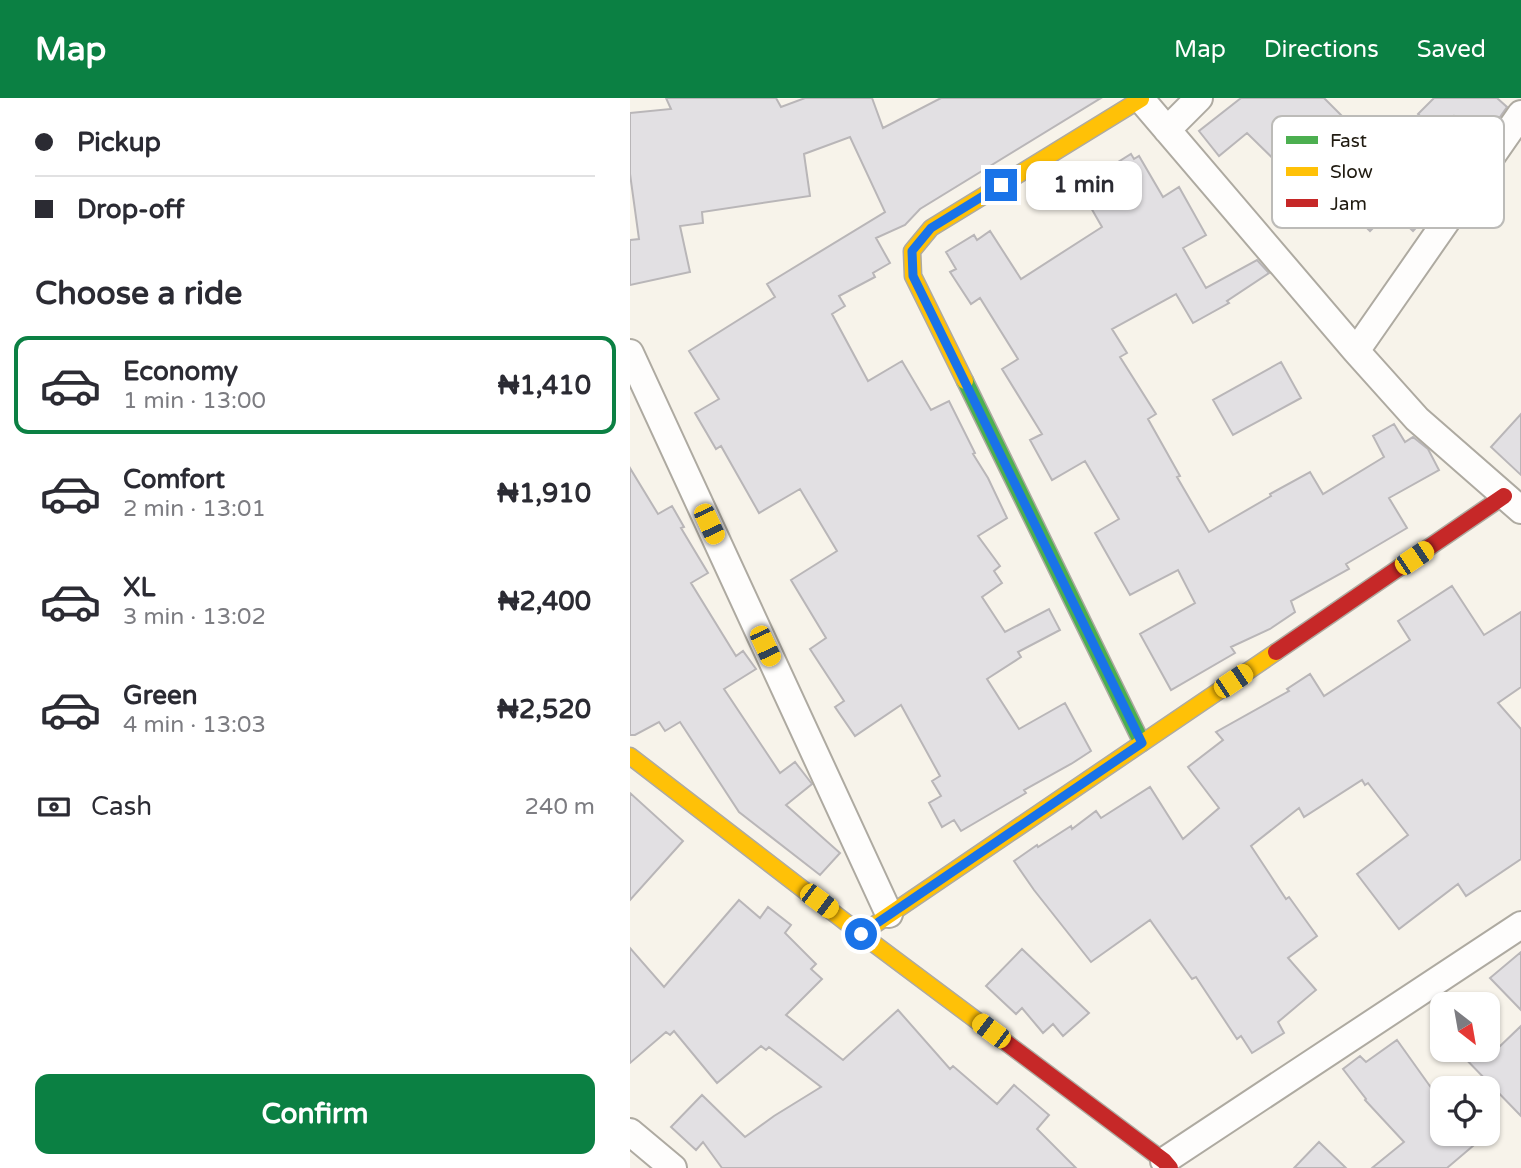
<!DOCTYPE html>
<html lang="en">
<head>
<meta charset="utf-8">
<style>
  body { margin:0; font-family:"Varela Round",sans-serif; background:#f7f7f7; color:#2b2b33; height:100vh; display:flex; flex-direction:column; font-size:26px; white-space:nowrap }
  * { box-sizing:border-box; margin:0 }
  p { font-size:23px; color:#7c7c81 }
  .icon { flex:none; width:38px; height:38px; fill:none; stroke:currentColor; stroke-width:2; stroke-linecap:round; stroke-linejoin:round }
  .map { position:relative; flex:1; overflow:hidden }
  .panel { display:flex; flex-direction:column; background:#fff; width:630px }
  .panel>* { flex:none }
  .banner { display:grid; align-content:center; height:154px; padding:0 35px; background:#fff }
  .needle { width:46px; rotate:149deg }
  .buttons { position:absolute; left:800px; top:894px; display:grid; gap:14px }
  .buttons a { display:grid; place-items:center; width:70px; height:70px; border-radius:14px; background:#fff; box-shadow:0 2px 5px #0004; font-size:35px }
  .end { position:absolute; width:32px; height:32px; margin:-16px; border:9px solid #1a73e8; background:#fff; box-shadow:0 0 0 4px #fff }
  .from { border-radius:50% }
  .bubble { position:absolute; height:49px; border-radius:14px; background:#fff; box-shadow:0 2px 5px #0004; font-size:23px; font-weight:700; line-height:49px; text-align:center }
  .car { position:absolute; width:21px; height:42px; margin:-21px -10px; border-radius:9px; box-shadow:0 0 5px 2px #0007; background:linear-gradient(#f5c518 24%,#345 0 40%,#f5c518 0 76%,#345 0 86%,#f5c518 0) }
  .banner b { display:flex; align-items:center; gap:24px; height:66px; font-size:26px }
  .banner b+b { border-top:2px solid #e1e1e2 }
  .banner i { width:18px; height:18px; background:#2b2b33 }
  ul { padding:0; list-style:none }
  li { display:flex; align-items:center; gap:21px; height:98px; margin:0 14px 10px; padding:0 21px; border:4px solid transparent; border-radius:14px }
  li div { flex:1 }
  li b { display:block; font-size:26px }
  li em { font-style:normal; font-weight:700 }
  li.selected { border-color:#0b8043 }
  li>.icon { width:63px; height:63px; stroke-width:1.5 }
  h2 { padding:0 35px; font-size:32px; line-height:84px }
  .pay { display:flex; align-items:center; gap:18px; height:77px; padding:0 35px; font-size:26px }
  .pay p { margin-inline-start:auto }
  .cta { display:flex; gap:14px; margin-top:auto; padding:14px 35px }
  .cta a { flex:1; height:80px; border-radius:14px; background:#0b8043; color:#fff; font-size:28px; font-weight:700; line-height:80px; text-align:center }
  header { display:flex; align-items:center; gap:42px; box-sizing:border-box; height:98px; padding:0 35px; background:#0b8043; color:#fff }
  header strong { font-size:33px }
  nav { display:flex; gap:38px; margin-inline-start:auto; font-size:24px }
  main { display:flex; flex:1; min-height:0 }
  .map>svg:first-child { display:block }
</style>
</head>
<body>
<header>
<strong>Map</strong>
<nav><a>Map</a><a>Directions</a><a>Saved</a></nav>
</header>
<main>
<section class="panel">
<div class="banner">
<b><i class="from"></i>Pickup</b>
<b><i></i>Drop-off</b>
</div>
<h2>Choose a ride</h2>
<ul>
<li class="selected"><svg class="icon" aria-label="car" viewBox="0 0 24 24"><path d="M5 17H2v-5l4-1 3-4h7l3 4 3 1v5h-3M9 17h6M6 11h13"/><circle cx="7" cy="17" r="2"/><circle cx="17" cy="17" r="2"/></svg><div><b>Economy</b><p>1 min · 13:00</p></div><em>₦1,410</em></li>
<li><svg class="icon" aria-label="car" viewBox="0 0 24 24"><path d="M5 17H2v-5l4-1 3-4h7l3 4 3 1v5h-3M9 17h6M6 11h13"/><circle cx="7" cy="17" r="2"/><circle cx="17" cy="17" r="2"/></svg><div><b>Comfort</b><p>2 min · 13:01</p></div><em>₦1,910</em></li>
<li><svg class="icon" aria-label="car" viewBox="0 0 24 24"><path d="M5 17H2v-5l4-1 3-4h7l3 4 3 1v5h-3M9 17h6M6 11h13"/><circle cx="7" cy="17" r="2"/><circle cx="17" cy="17" r="2"/></svg><div><b>XL</b><p>3 min · 13:02</p></div><em>₦2,400</em></li>
<li><svg class="icon" aria-label="car" viewBox="0 0 24 24"><path d="M5 17H2v-5l4-1 3-4h7l3 4 3 1v5h-3M9 17h6M6 11h13"/><circle cx="7" cy="17" r="2"/><circle cx="17" cy="17" r="2"/></svg><div><b>Green</b><p>4 min · 13:03</p></div><em>₦2,520</em></li>
</ul>
<div class="pay"><svg class="icon" aria-label="cash" viewBox="0 0 24 24"><path d="M3 7h18v10H3z"/><circle cx="12" cy="12" r="2"/></svg>Cash<p>240 m</p></div>
<div class="cta"><a>Confirm</a></div>
</section>
<div class="map">
<svg width="891" height="1070" viewBox="0 0 891 1070">
  <rect width="100%" height="100%" fill="#f7f3ea"/>
  <path fill="#e2e0e3" stroke="#b9b6b8" stroke-width="2" d="M36 0H146L151 9 175 0H242L253 30 311 0H471L290 111 275 127 246 140 260 165 243 175 245 179 209 198 215 208 202 216 238 283 272 263 301 312 319 303 345 355 343 356 358 380 377 420 348 438 370 468 364 473 372 485 352 499 375 534 419 511 430 532 388 554 391 559 357 581 389 631 435 605 461 653 441 666 394 692 396 695 331 733 324 722 312 729 299 705 311 698 302 683 310 678 271 607 225 638 205 609 214 603 180 551 196 540 161 482 207 453 170 391 129 415 91 348 86 351 65 315 89 301 59 253 145 199 137 186 255 114 220 39 174 56 180 98 72 114 73 125 50 128 60 174 0 187V142L9 141 0 76V15L41 11Z
    M611 0H694L719 25 716 28 802 113 783 133 761 112 740 133 680 74 668 85 617 35 589 58 569 33Z
    M804 0H867L877 9 853 43 824 18 808 35 788 16Z
    M501 56 504 61 509 58 533 99 549 89 576 137 553 150 576 190 627 162 639 175 597 203 599 205 563 225 546 196 482 231 497 255 490 259 526 316 518 321 550 378 547 379 579 434 641 398 640 396 680 374 693 396 754 359 743 338 764 326 775 344 783 339 798 351 809 372 759 400 777 430 716 466 719 471 661 503 665 514 640 531 601 549 605 555 541 592 510 536 565 505 548 472 500 497 465 435 489 421 455 363 422 382 400 342 412 336 372 271 388 261 350 200 341 206 320 174 326 171 316 154 344 137 347 142 360 133 391 181 472 129 456 101 483 85 478 77 483 74 480 69Z
    M651 264 671 300 603 337 583 302Z
    M891 316V377L861 349Z
    M0 370 28 416 42 408 54 429 51 430 78 475 61 485 106 558 113 553 126 571 94 591 150 675 165 664 182 686 156 707 210 755 190 777 109 714 50 624 35 633 29 624 5 637H0Z
    M822 488 854 537 891 514V589L868 605 891 631V761L836 798 828 786 769 831 727 776 778 737 738 685 735 687 732 682 674 719 669 710 621 748 656 801 659 799 687 838 658 860 686 892 648 924 654 935 622 955 611 938 607 941 566 879 562 881 520 822 461 864 404 792 384 763 407 747 408 749 441 728 442 731 466 713 471 720 520 689 553 741 589 710 558 669 593 642 586 634 659 593 657 591 680 576 694 598 780 542 768 523Z
    M0 695 53 743 0 802Z
    M109 802 130 820 138 809 161 827 155 835 186 866 181 871 192 881 156 917 213 962 268 912 320 971 323 968 367 1006 384 987 419 1017 407 1031 446 1070H92L73 1044 66 1052 41 1029 72 997 115 1039 144 1018 191 989 139 949 136 952 131 948 87 985 44 933 40 937 36 934 0 965V850L34 889Z
    M392 851 459 915 433 938 423 926 413 935 392 910 386 916 356 888Z
    M891 854V912L860 880Z
    M891 928V1018L827 952H866Z
    M767 942 812 1005V1036H857L817 1070H742L774 1044 735 1002 736 1001 713 971 730 958 736 964Z
    M689 1044 716 1070H664Z"/>
  <g fill="none" stroke-linecap="round" stroke-linejoin="round">
    <g stroke="#aeaaa1" stroke-width="30">
      <path id="street" d="M510 0 726 253 787 321 891 412
        M537 32 569 0
        M726 253 891 16
        M0 255 259 816
        M0 1034 43 1070
        M534 1063 891 827"/>
    </g>
    <g stroke="#aeaaa1" stroke-width="19">
      <path id="fast" d="M335 283 512 645"/>
    </g>
    <g stroke="#aeaaa1" stroke-width="19">
      <path id="slow" d="M335 283 283 178 282 153 301 130 511 1
        M0 658 231 836 354 928
        M231 836 646 554"/>
    </g>
    <g stroke="#aeaaa1" stroke-width="19">
      <path id="jam" d="M646 554 874 398
        M354 928 534 1063 540 1070"/>
    </g>
    <use href="#street" stroke="#fefdfc" stroke-width="26"/>
    <use href="#fast" stroke="#4caf50" stroke-width="16"/>
    <use href="#slow" stroke="#ffc107" stroke-width="16"/>
    <use href="#jam" stroke="#c62828" stroke-width="16"/>
  </g>
  <g fill="none" stroke-linecap="round" stroke-linejoin="round">
    <path stroke="#1a73e8" stroke-width="9" d="M231 836 512 645 283 178 282 153 301 130 371 87"/>
  </g>
  <rect x="642" y="18" width="232" height="112" rx="10" fill="#fff" stroke="#bcbbb8" stroke-width="2"/>
  <rect x="656" y="38" width="32" height="8" fill="#4caf50"/>
  <rect x="656" y="69" width="32" height="9" fill="#ffc107"/>
  <rect x="656" y="101" width="32" height="8" fill="#c62828"/>
  <g font-size="19" fill="#201b11">
    <text x="700" y="49">Fast</text>
    <text x="700" y="80">Slow</text>
    <text x="700" y="112">Jam</text>
  </g>
</svg>
<div class="buttons">
<a><svg class="needle" viewBox="-14 -14 28 28"><path d="M0-13l5 13h-10z" fill="#e53935"/><path d="M0 13l5-13h-10z" fill="#7c7c81"/></svg></a>
<a><svg class="icon" aria-label="locate" viewBox="0 0 24 24"><circle cx="12" cy="12" r="6"/><path d="M12 2v4M12 18v4M2 12h4M18 12h4"/></svg></a>
</div>
<i class="end from" style="left:231px;top:836px"></i>
<i class="end" style="left:371px;top:87px"></i>
<div class="bubble" style="left:396px;top:63px;width:116px">1 min</div>
<i class="car" style="left:79px;top:426px;rotate:155deg"></i>
<i class="car" style="left:784px;top:460px;rotate:56deg"></i>
<i class="car" style="left:135px;top:548px;rotate:155deg"></i>
<i class="car" style="left:603px;top:583px;rotate:56deg"></i>
<i class="car" style="left:189px;top:803px;rotate:127deg"></i>
<i class="car" style="left:361px;top:933px;rotate:307deg"></i>
</div>
</main>
</body>
</html>
